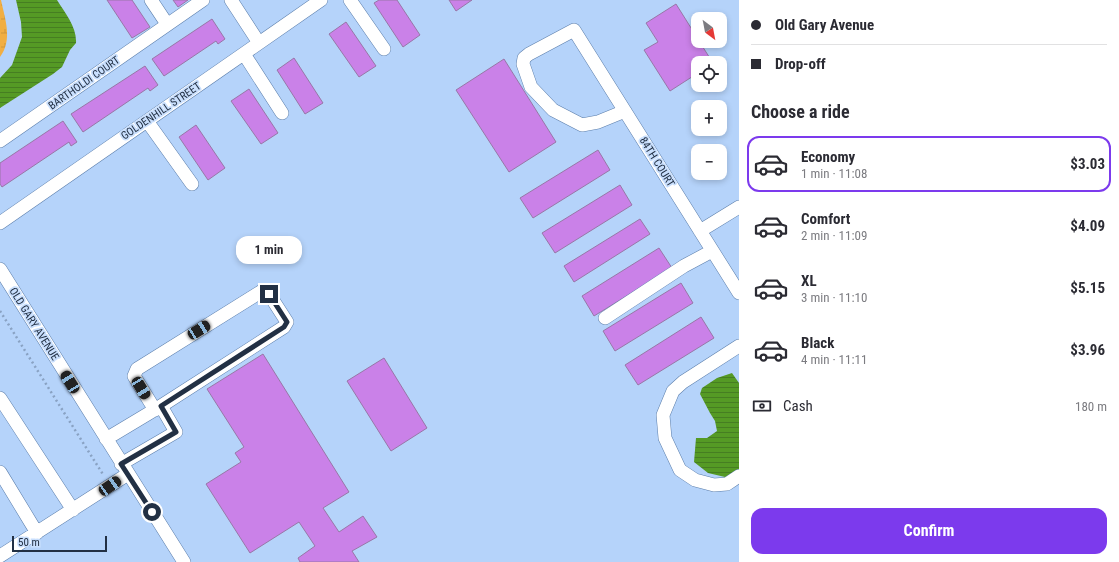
<!DOCTYPE html>
<html lang="en">
<head>
<meta charset="utf-8">
<style>
  body { margin:0; font-family:"Roboto Condensed",sans-serif; background:#f2f2f3; color:#2b2b33; height:100vh; display:flex; flex-direction:column; font-size:15px; white-space:nowrap }
  * { box-sizing:border-box; margin:0 }
  p { font-size:13px; color:#7c7c81 }
  .icon { flex:none; width:22px; height:22px; fill:none; stroke:currentColor; stroke-width:2; stroke-linecap:round; stroke-linejoin:round }
  .map { position:relative; flex:1; overflow:hidden }
  .drawer { display:flex; flex-direction:column; background:#fff; width:380px }
  .drawer>* { flex:none }
  .guide { display:grid; align-content:center; height:88px; padding:0 12px; background:#fff }
  .needle { width:26px; rotate:148deg }
  .tools { position:absolute; left:691px; top:12px; display:grid; gap:8px }
  .tools a { display:grid; place-items:center; width:36px; height:36px; border-radius:8px; background:#fff; box-shadow:0 2px 6px #0003; font-size:20px }
  .scale { position:absolute; left:12px; bottom:10px; width:95px; box-sizing:border-box; padding-left:4px; border:2px solid #223044; border-top:0; font-size:11px; line-height:14px; white-space:nowrap; color:#223044; -webkit-text-stroke:3px #c9dffd; paint-order:stroke }
  .end { position:absolute; width:18px; height:18px; margin:-9px; border:5px solid #223044; background:#fff; box-shadow:0 0 0 2px #fff }
  .from { border-radius:50% }
  .bubble { position:absolute; height:28px; border-radius:12px; background:#fff; box-shadow:0 2px 6px #0003; font-size:13px; font-weight:700; line-height:28px; text-align:center }
  .car { position:absolute; width:12px; height:24px; margin:-12px -6px; border-radius:5px; box-shadow:0 0 3px 1px #0007; background:linear-gradient(#222 24%,#8ab4d8 0 40%,#222 0 76%,#8ab4d8 0 86%,#222 0) }
  .guide b { display:flex; align-items:center; gap:14px; height:38px; font-size:15px }
  .guide b+b { border-top:1px solid #e1e1e2 }
  .guide i { width:10px; height:10px; background:#2b2b33 }
  ul { padding:0; list-style:none }
  li { display:flex; align-items:center; gap:12px; height:56px; margin:0 8px 6px; padding:0 4px; border:2px solid transparent; border-radius:12px }
  li div { flex:1 }
  li b { display:block; font-size:15px }
  li em { font-style:normal; font-weight:700 }
  li.active { border-color:#7c3aed }
  li>.icon { width:36px; height:36px; stroke-width:1.5 }
  h2 { padding:0 12px; font-size:18px; line-height:48px }
  .pay { display:flex; align-items:center; gap:10px; height:44px; padding:0 12px; font-size:15px }
  .pay p { margin-inline-start:auto }
  .button { display:flex; gap:8px; margin-top:auto; padding:8px 12px }
  .button a { flex:1; height:46px; border-radius:12px; background:#7c3aed; color:#fff; font-size:16px; font-weight:700; line-height:46px; text-align:center }
  main { display:flex; flex:1; min-height:0 }
  .map>svg:first-child { display:block }
</style>
</head>
<body>
<main>
<div class="map">
<svg width="739" height="562" viewBox="0 0 739 562">
  <defs>
    <pattern id="wetland-marsh" width="20" height="14" patternUnits="userSpaceOnUse"><rect width="20" height="14" fill="#f1ae42"/><path d="M1 5h8M5 5V1M11 12h8M15 12V8" fill="none" stroke="#ce963b"/></pattern>
    <pattern id="water-rules" width="6" height="5" patternUnits="userSpaceOnUse"><rect width="6" height="5" fill="#559a25"/><path d="M0 2.5h6" fill="none" stroke="#467e22"/></pattern>
  </defs>
  <rect width="100%" height="100%" fill="#b5d3fa"/>
  <path fill="url(#wetland-marsh)" d="M0 0H1C5 19 13 40 0 57Z"/>
  <path fill="url(#water-rules)" d="M16 0H57C65 13 77 27 76 43L70 50 62 67 53 74 0 108V78L12 65 22 37 21 22Z
    M732 373 739 383V473L725 477 708 473 694 462 696 438H707L717 431 715 421 710 413 700 394 702 388 717 378Z"/>
  <path fill="#ca81e8" stroke="#9877a7" d="M107 0H132L150 27 132 38Z
    M173 0H188L178 7Z
    M379 0H397L420 35 403 47 374 3Z
    M449 0H472L456 11Z
    M676 4 698 39V41H699L713 63H698V73L670 91 644 50 658 42 646 23Z
    M212 19 225 39 218 44 216 41 164 76 152 59Z
    M346 22 376 66 359 77 329 34Z
    M294 58 323 103 305 114 277 70Z
    M504 59 556 142 509 172 456 90Z
    M145 66 158 85 150 91 148 88 83 132 71 114Z
    M249 89 278 133 261 144 231 101Z
    M63 121 77 142 71 146 69 142 2 187 0 184V163Z
    M196 125 225 168 208 180 179 137Z
    M598 150 610 170 533 218 520 198Z
    M620 185 632 205 555 253 542 233Z
    M640 219 650 234 574 282 564 266Z
    M659 248 672 268 594 316 582 296Z
    M681 283 693 303 615 351 603 331Z
    M701 317 714 338 638 385 625 365Z
    M263 354 349 492 323 508 339 532 363 516 377 537 352 551 359 562H300L298 558 315 546 299 522 250 553 206 484 241 462 235 453 244 447 207 389Z
    M384 358 427 428 391 451 347 381Z"/>
  <g fill="none" stroke-linecap="round" stroke-linejoin="round">
    <g stroke="#5b7eab" stroke-width="14">
      <path id="minor" d="M151 0 167 24
        M231 0 259 43
        M350 0 384 49
        M244 54 282 113
        M625 111 598 122 582 125 553 110 531 87 523 64 524 58 529 54 574 30 739 293
        M147 121 192 184
        M0 141 203 0
        M0 223 321 0
        M700 231 739 207
        M0 269 184 562
        M605 318 684 266 712 251
        M739 346 683 382 673 391 663 415 665 438 680 470 695 480 714 485 727 484 739 476
        M0 398 73 510
        M155 410 134 376 137 369 262 291 269 294 287 322 284 327 161 406
        M106 439 161 406 176 432 121 464
        M0 472 37 533
        M0 556 128 474"/>
    </g>
    <path stroke="#89a2c3" stroke-width="2.5" stroke-dasharray="2 3" stroke-linecap="butt" d="M0 311 104 476"/>
    <use href="#minor" stroke="#fff" stroke-width="13"/>
  </g>
  <g fill="none" stroke-linecap="round" stroke-linejoin="round">
    <path stroke="#223044" stroke-width="5" d="M152 512 121 464 176 432 161 406 284 327 287 322 269 294"/>
  </g>
  <g text-anchor="middle" dominant-baseline="central" stroke-width="3.5" stroke-linejoin="round" paint-order="stroke">
    <g font-size="11" fill="#223044" stroke="#c9dffd">
      <text transform="translate(84 83) rotate(-35)">BARTHOLDI COURT</text>
      <text transform="translate(161 111) rotate(-34)">GOLDENHILL STREET</text>
      <text transform="translate(657 162) rotate(58)">84TH COURT</text>
      <text transform="translate(34 324) rotate(58)">OLD GARY AVENUE</text>
    </g>
  </g>
</svg>
<div class="tools">
<a><svg class="needle" viewBox="-14 -14 28 28"><path d="M0-13l5 13h-10z" fill="#e53935"/><path d="M0 13l5-13h-10z" fill="#7c7c81"/></svg></a>
<a><svg class="icon" aria-label="locate" viewBox="0 0 24 24"><circle cx="12" cy="12" r="6"/><path d="M12 2v4M12 18v4M2 12h4M18 12h4"/></svg></a>
<a>+</a>
<a>−</a>
</div>
<div class="scale">50 m</div>
<i class="end from" style="left:152px;top:512px"></i>
<i class="end" style="left:269px;top:294px"></i>
<div class="bubble" style="left:236px;top:236px;width:66px">1 min</div>
<i class="car" style="left:199px;top:330px;rotate:58deg"></i>
<i class="car" style="left:70px;top:382px;rotate:328deg"></i>
<i class="car" style="left:141px;top:388px;rotate:149deg"></i>
<i class="car" style="left:110px;top:486px;rotate:56deg"></i>
</div>
<section class="drawer">
<div class="guide">
<b><i class="from"></i>Old Gary Avenue</b>
<b><i></i>Drop-off</b>
</div>
<h2>Choose a ride</h2>
<ul>
<li class="active"><svg class="icon" aria-label="car" viewBox="0 0 24 24"><path d="M5 17H2v-5l4-1 3-4h7l3 4 3 1v5h-3M9 17h6M6 11h13"/><circle cx="7" cy="17" r="2"/><circle cx="17" cy="17" r="2"/></svg><div><b>Economy</b><p>1 min · 11:08</p></div><em>$3.03</em></li>
<li><svg class="icon" aria-label="car" viewBox="0 0 24 24"><path d="M5 17H2v-5l4-1 3-4h7l3 4 3 1v5h-3M9 17h6M6 11h13"/><circle cx="7" cy="17" r="2"/><circle cx="17" cy="17" r="2"/></svg><div><b>Comfort</b><p>2 min · 11:09</p></div><em>$4.09</em></li>
<li><svg class="icon" aria-label="car" viewBox="0 0 24 24"><path d="M5 17H2v-5l4-1 3-4h7l3 4 3 1v5h-3M9 17h6M6 11h13"/><circle cx="7" cy="17" r="2"/><circle cx="17" cy="17" r="2"/></svg><div><b>XL</b><p>3 min · 11:10</p></div><em>$5.15</em></li>
<li><svg class="icon" aria-label="car" viewBox="0 0 24 24"><path d="M5 17H2v-5l4-1 3-4h7l3 4 3 1v5h-3M9 17h6M6 11h13"/><circle cx="7" cy="17" r="2"/><circle cx="17" cy="17" r="2"/></svg><div><b>Black</b><p>4 min · 11:11</p></div><em>$3.96</em></li>
</ul>
<div class="pay"><svg class="icon" aria-label="cash" viewBox="0 0 24 24"><path d="M3 7h18v10H3z"/><circle cx="12" cy="12" r="2"/></svg>Cash<p>180 m</p></div>
<div class="button"><a>Confirm</a></div>
</section>
</main>
</body>
</html>
